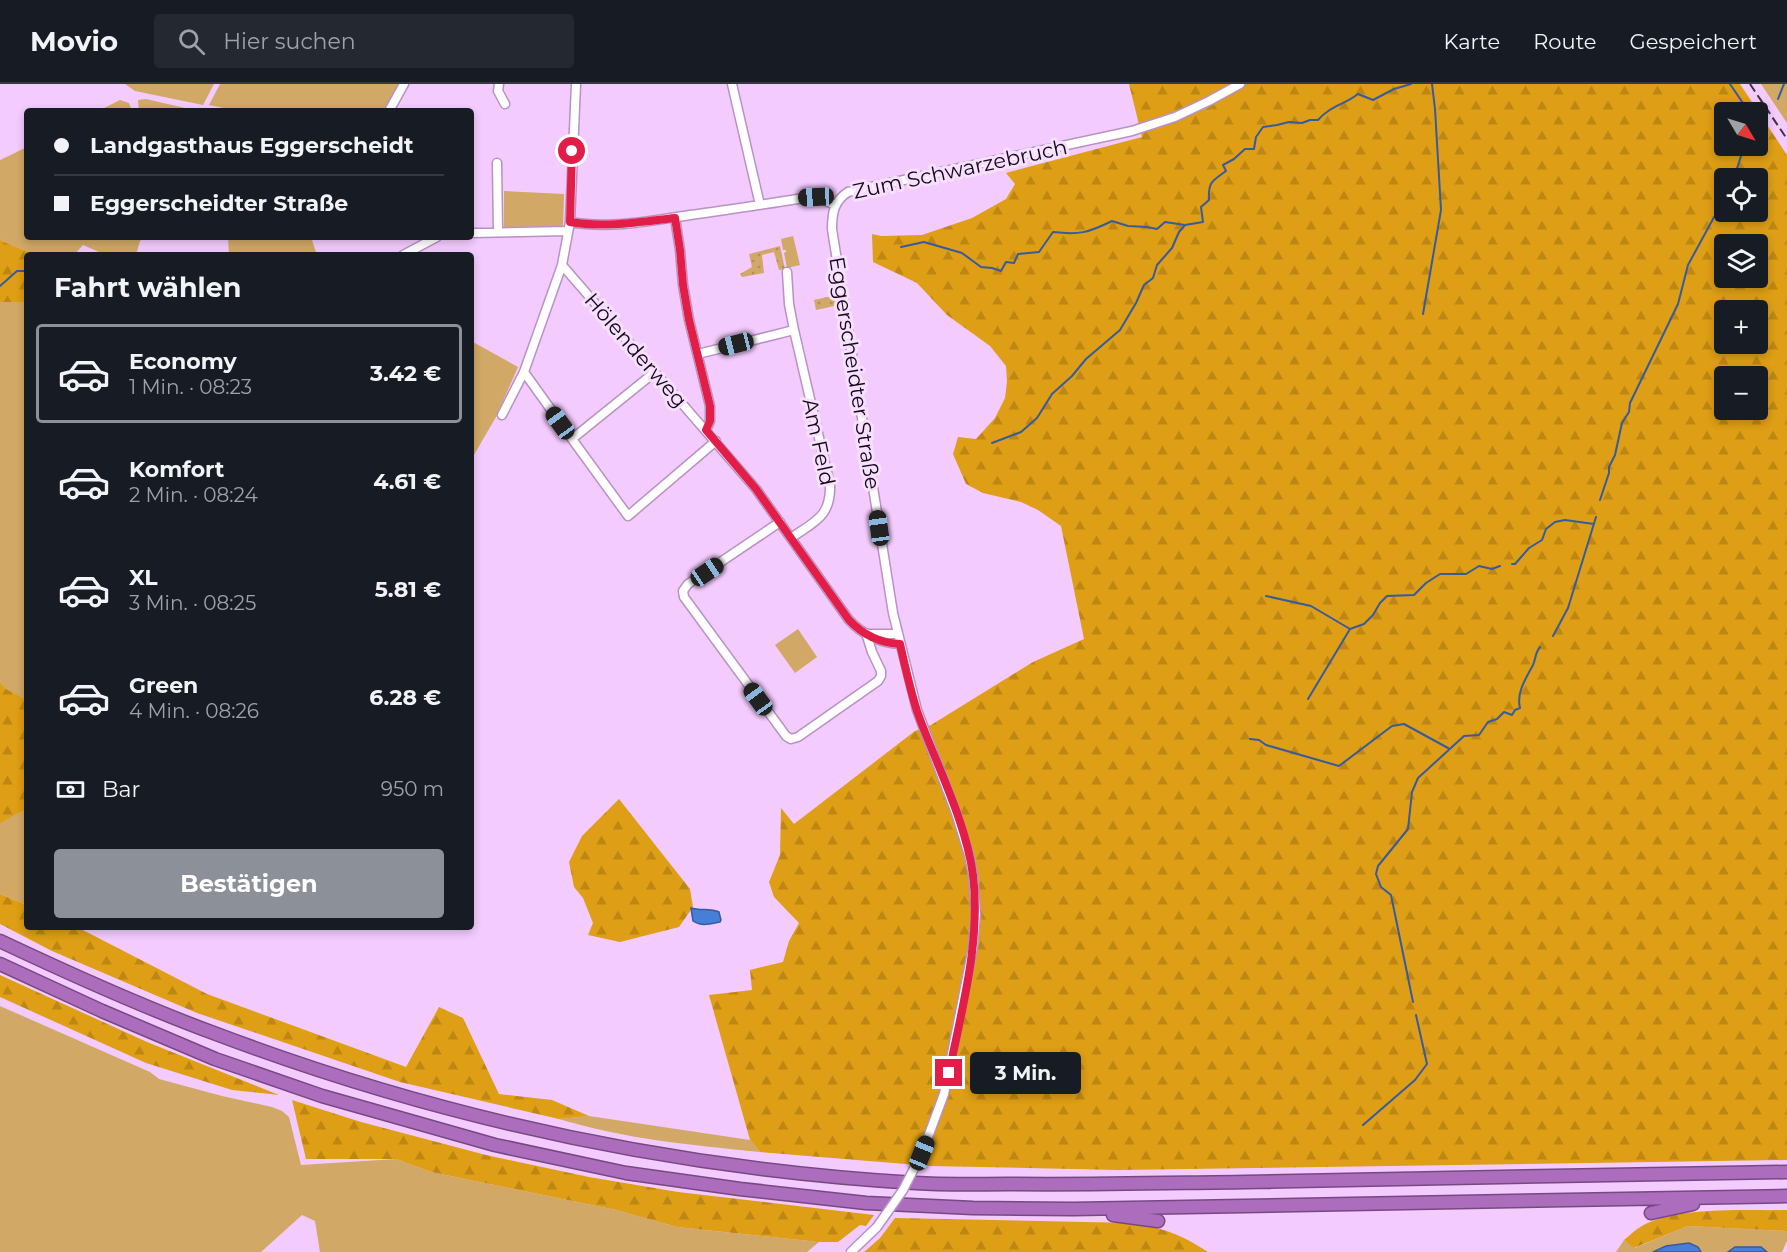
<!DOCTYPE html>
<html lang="de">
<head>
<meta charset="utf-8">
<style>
  body { margin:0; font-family:Montserrat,sans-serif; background:#242831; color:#f1f3f6; height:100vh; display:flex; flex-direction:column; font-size:22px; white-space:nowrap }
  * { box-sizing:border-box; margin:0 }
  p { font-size:20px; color:#9ea1a6 }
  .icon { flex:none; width:33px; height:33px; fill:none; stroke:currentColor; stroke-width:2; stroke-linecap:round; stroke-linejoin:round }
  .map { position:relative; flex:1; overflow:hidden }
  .drawer { position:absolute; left:24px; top:168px; width:450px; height:678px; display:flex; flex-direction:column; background:#171b24; border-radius:6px; box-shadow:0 3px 9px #0003 }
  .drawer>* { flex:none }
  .guide { position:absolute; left:24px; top:24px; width:450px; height:132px; border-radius:6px; box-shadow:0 3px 9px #0003; display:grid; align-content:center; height:132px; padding:0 30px; background:#171b24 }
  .needle { width:39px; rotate:128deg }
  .tools { position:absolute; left:1714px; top:18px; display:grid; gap:12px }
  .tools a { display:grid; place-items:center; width:54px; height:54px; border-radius:6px; background:#171b24; box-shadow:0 3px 9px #0003; font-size:30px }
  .end { position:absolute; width:27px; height:27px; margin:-14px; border:8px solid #e11d48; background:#fff; box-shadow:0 0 0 3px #fff }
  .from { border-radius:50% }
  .bubble { position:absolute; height:42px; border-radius:6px; background:#171b24; box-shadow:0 3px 9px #0003; font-size:20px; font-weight:700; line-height:42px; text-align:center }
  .car { position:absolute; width:18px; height:36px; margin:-18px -9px; border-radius:8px; box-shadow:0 0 4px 2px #0007; background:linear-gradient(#222 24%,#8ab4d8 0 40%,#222 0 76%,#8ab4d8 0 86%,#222 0) }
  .guide b { display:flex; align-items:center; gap:21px; height:57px; font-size:22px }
  .guide b+b { border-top:2px solid #363941 }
  .guide i { width:15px; height:15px; background:#f1f3f6 }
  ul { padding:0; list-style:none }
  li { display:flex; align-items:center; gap:18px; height:99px; margin:0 12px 9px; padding:0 18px; border:3px solid transparent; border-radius:6px }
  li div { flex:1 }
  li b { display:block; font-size:22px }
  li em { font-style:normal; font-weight:700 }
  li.active { border-color:#8c9099 }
  li>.icon { width:54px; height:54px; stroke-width:1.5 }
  h2 { padding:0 30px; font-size:27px; line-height:72px }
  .pay { display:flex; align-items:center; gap:15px; height:66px; padding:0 30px; font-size:22px }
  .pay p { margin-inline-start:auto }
  .action { display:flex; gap:12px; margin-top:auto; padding:12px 30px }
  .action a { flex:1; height:69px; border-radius:6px; background:#8c9099; color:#fff; font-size:24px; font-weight:700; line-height:69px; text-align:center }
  header { display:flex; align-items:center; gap:36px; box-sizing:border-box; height:84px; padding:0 30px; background:#171b24; border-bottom:2px solid #363941 }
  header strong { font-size:28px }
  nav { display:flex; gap:33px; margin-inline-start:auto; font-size:21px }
  .search { width:420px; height:54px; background:#242831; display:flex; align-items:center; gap:15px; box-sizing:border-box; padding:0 21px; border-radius:6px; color:#9ea1a6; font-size:22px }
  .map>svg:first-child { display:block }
</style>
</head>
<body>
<header>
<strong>Movio</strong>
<div class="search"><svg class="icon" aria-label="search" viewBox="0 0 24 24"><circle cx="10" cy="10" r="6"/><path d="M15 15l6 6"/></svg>Hier suchen</div>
<nav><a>Karte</a><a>Route</a><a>Gespeichert</a></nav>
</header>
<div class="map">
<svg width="1787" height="1168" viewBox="0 0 1787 1168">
  <defs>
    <pattern id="forest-firs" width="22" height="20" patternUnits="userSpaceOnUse" patternTransform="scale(1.5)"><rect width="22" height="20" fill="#de9e15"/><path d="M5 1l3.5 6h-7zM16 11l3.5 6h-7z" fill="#be8713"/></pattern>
    <pattern id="garden-dots" width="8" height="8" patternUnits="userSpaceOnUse" patternTransform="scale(1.5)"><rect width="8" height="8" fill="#d1a865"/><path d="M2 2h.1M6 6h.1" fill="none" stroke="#b38f57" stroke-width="1.8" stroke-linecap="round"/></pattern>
  </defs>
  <rect width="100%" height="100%" fill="#f3cbfe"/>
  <path fill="#d1a865" d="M125 0H214L203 21 135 7Z
    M220 0H401L386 27H239L209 21Z
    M1761 0H1787V39Z
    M146 15 198 27H139L138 16Z
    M120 16 129 19 132 27H98Z
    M27 63V153H146L140 157 136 171H106L83 161 74 171H37L4 158 0 155V76Z
    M504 107 564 110 563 142 504 143Z
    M793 152 800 181 787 184 784 169 786 168V166H783L781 155Z
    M228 153H311L317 171H229Z
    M0 169 12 218H27V616L3 604 0 598Z
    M471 244 473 258 518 283 496 333 471 376Z
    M798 545 817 573 795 589 775 561Z
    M0 609 9 734 27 725V821L0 810Z
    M0 922 150 988 159 995 222 1012 272 1023 282 1027 289 1033 301 1081 396 1075 431 1088 616 1126 677 1143 819 1158 807 1168H320L315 1137 302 1131 261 1168H0Z
    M589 1032 750 1056 760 1068C692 1061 624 1055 559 1035Z
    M1688 1142 1787 1147V1157L1782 1168H1616L1624 1156 1635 1164Z"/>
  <path fill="url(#forest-firs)" fill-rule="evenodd" d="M1129 0H1740L1787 71V1076L1119 1086 930 1082 760 1068 750 1056 709 911 752 906 750 886 783 878 789 857 799 839 774 813 769 798 780 771 781 724 794 740 915 647 931 641 1033 578 1084 555 1061 442 1038 426 1021 418 983 409 966 400 953 370 958 353 976 355 995 334 1005 314 1007 298 1006 282 990 262 947 231 917 199 873 178 872 150 881 152 922 151 972 134 1006 115 1015 100 1006 89 1142 53ZM1725 28H1758V62H1725ZM1725 94H1758V128H1725ZM1725 160H1758V194H1725ZM1725 226H1758V260H1725ZM1725 292H1758V326H1725Z
    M0 155 4 158 37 171H27V218H0Z
    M0 598 4 604 27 616V725L0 739Z
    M619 715 690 805 693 823 679 843 620 858 588 851 593 839 583 814 574 803 569 778 582 752Z
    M0 810 27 821V843H77L207 910 406 983 439 923 463 934 499 1010 552 1016 589 1032 559 1035 400 998 197 929 52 867 0 840Z
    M0 891 147 958 279 1011 232 1006 146 979 0 913Z
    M292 1016 361 1038 486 1071 589 1093 678 1108 874 1131 866 1142 860 1141 838 1158H819L677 1143 616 1126 431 1088 396 1075H306Z
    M1787 1126V1147L1688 1142 1634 1164 1624 1156C1630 1151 1636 1145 1642 1142 1678 1122 1746 1127 1787 1126Z
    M895 1134 1131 1139C1164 1144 1180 1150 1208 1168H864L880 1154Z"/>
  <path fill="url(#garden-dots)" d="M780 162 785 185 779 186 774 168 762 171 764 189 742 193 740 190 752 183 749 170Z
    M836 211 839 221 816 226 814 216Z"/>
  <path fill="#457fd8" stroke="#365b9e" stroke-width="1.5" d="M691 824C700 827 710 824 719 828L721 836 720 838C710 840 702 843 693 837Z
    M1689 1159 1698 1163 1701 1168H1653L1666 1162Z
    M1735 1163H1761L1767 1168H1728Z"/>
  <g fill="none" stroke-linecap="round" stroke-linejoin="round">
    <path stroke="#365b9e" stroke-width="2" d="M1730 0 1749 28
      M1778 15 1784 0
      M1758 42 1763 51 1758 56
      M1734 94 1741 72 1752 62
      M901 163 924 158 962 169 981 183 992 184 1001 187 1006 178 1014 179 1018 170 1039 168 1053 148C1079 151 1088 149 1112 137L1128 142 1147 143 1157 145 1165 138 1185 141 1203 138 1201 123 1209 116C1208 98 1212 97 1226 87L1223 81 1234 75 1245 65H1254L1256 53 1263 43 1277 41 1289 38 1302 39 1310 36H1318C1330 22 1344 21 1358 10L1373 16 1394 5 1411 0
      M0 202 17 187H27
      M1423 230 1441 126 1435 25 1432 0
      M992 359 1021 348 1037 334 1052 310 1072 292 1086 275 1120 246 1136 219 1144 201 1153 194 1157 181 1172 164 1179 148 1185 141
      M1600 416 1609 389V383L1615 371 1622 339 1629 328 1630 319 1678 220 1688 181 1725 113
      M1512 480H1515L1529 464 1542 456 1546 445 1555 438 1565 436 1594 440
      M1266 512 1311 522 1350 545
      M1553 552 1568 524 1596 433
      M1308 615 1350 545 1364 540 1373 531 1380 519 1387 512 1414 511 1426 499 1440 490H1466L1479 482 1492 485 1500 482
      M1250 655 1259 656 1266 661 1339 682 1392 642 1404 640 1448 664
      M1413 918 1391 811 1381 803 1376 790 1378 782 1408 745 1412 708 1418 694 1464 652 1479 651 1488 638 1497 635 1504 628 1512 631 1515 626 1520 624C1516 609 1526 594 1533 581 1536 574 1535 569 1540 563
      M1363 1041 1415 996 1427 980 1416 931"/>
    <g stroke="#b792c2" stroke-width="11">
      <path id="minor" d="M499 0 498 7 505 20
        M732 0 760 121
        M389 27 404 0
        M497 79 498 148
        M675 134 680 166 683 201 689 236 710 322V337L706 346
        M570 138C610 145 650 137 690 131 728 126 766 120 804 114L817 113 835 121
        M471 149 568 147
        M403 171 437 153
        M562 181 756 405 849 536C863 551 880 559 900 560
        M787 188 789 220 794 246 830 401C831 433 814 438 791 454
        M698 270 794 246
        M524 288 572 355 655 288
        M502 331 524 288 562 181 570 138 576 0
        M572 355 628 432 716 357
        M780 438 688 500 683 507 684 513 786 652 791 655 798 653 878 597 881 592V587L872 568 866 549
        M869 550H898
        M922 1069 944 1010 973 863 976 830 973 791 969 771 956 729 917 626 893 529 832 145C832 129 834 117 848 108L1132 47 1175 33 1209 17 1240 0
        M851 1168 877 1143"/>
    </g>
    <g stroke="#774983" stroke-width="15">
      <path id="highway" d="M0 857C72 891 145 924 219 951 442 1035 678 1085 916 1099 946 1101 977 1100 1008 1100 1087 1101 1167 1099 1246 1098 1426 1094 1607 1091 1787 1088
        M0 880 102 927 215 975 322 1012 495 1061 626 1089 740 1105 866 1119 973 1124 1073 1125 1787 1112
        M1651 1129 1693 1120
        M1113 1131 1158 1137"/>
    </g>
    <use href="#minor" stroke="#fff" stroke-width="8"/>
    <use href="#highway" stroke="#ac6dbd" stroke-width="12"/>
    <path stroke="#423048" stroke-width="2" stroke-dasharray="9 4.5" stroke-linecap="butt" d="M1750 0 1787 55"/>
    <g stroke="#b792c2" stroke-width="11" stroke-linecap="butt">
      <path id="minor-bridge" d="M877 1143 903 1106 922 1069"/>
    </g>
    <use href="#minor-bridge" stroke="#fff" stroke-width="8"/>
  </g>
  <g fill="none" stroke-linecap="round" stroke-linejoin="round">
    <path stroke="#e11d48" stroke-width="8" d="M572 67 570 138C605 144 640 138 675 134L680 166 683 201 689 236 710 322V337L706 346 756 405 849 536C863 551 880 559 900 560 905 582 910 605 917 627 935 678 966 737 973 791 981 857 962 924 949 989"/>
  </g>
  <g text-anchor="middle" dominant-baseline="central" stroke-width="6" stroke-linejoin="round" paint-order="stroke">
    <g font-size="21" fill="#140718" stroke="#f7dffe">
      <text transform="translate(960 85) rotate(-12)">Zum Schwarzebruch</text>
      <text transform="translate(636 266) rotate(49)">Hölenderweg</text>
      <text transform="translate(855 289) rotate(81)">Eggerscheidter Straße</text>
      <text transform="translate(819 358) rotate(78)">Am Feld</text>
    </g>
  </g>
</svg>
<div class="tools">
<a><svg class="needle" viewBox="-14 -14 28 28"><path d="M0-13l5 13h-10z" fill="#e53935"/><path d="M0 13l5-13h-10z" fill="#9ea1a6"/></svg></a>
<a><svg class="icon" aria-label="locate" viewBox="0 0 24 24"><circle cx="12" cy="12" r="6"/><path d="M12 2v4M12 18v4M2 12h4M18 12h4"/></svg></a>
<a><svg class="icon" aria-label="layers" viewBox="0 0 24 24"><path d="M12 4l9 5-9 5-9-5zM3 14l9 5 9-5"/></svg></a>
<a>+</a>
<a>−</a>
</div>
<i class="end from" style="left:572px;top:67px"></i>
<i class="end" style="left:949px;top:989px"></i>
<div class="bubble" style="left:970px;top:968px;width:111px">3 Min.</div>
<i class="car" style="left:816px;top:113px;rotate:267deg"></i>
<i class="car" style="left:736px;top:260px;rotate:256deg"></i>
<i class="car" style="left:560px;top:339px;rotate:324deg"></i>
<i class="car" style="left:879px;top:444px;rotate:352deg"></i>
<i class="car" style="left:707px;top:488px;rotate:56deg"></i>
<i class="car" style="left:758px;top:615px;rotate:324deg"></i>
<i class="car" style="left:922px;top:1069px;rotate:22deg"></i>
<div class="guide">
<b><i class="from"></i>Landgasthaus Eggerscheidt</b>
<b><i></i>Eggerscheidter Straße</b>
</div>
<section class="drawer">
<h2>Fahrt wählen</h2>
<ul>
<li class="active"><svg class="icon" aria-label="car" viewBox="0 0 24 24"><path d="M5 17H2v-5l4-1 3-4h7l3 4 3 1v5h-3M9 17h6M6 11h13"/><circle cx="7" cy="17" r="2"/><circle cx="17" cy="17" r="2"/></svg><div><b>Economy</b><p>1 Min. · 08:23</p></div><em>3.42 €</em></li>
<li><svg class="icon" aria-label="car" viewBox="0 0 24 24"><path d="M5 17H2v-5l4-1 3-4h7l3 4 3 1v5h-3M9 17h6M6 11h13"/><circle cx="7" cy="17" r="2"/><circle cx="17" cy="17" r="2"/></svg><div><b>Komfort</b><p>2 Min. · 08:24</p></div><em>4.61 €</em></li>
<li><svg class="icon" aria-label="car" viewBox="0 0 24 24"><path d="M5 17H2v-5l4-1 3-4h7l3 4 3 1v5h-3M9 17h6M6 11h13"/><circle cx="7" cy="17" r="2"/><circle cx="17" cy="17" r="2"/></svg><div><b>XL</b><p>3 Min. · 08:25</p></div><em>5.81 €</em></li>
<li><svg class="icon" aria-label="car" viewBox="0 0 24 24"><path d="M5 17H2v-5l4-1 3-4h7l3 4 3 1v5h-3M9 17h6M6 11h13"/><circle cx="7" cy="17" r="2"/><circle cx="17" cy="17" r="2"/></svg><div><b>Green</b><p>4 Min. · 08:26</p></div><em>6.28 €</em></li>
</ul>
<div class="pay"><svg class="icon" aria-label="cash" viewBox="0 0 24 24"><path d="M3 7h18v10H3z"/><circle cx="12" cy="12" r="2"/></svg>Bar<p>950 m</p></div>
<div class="action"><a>Bestätigen</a></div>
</section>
</div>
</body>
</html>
